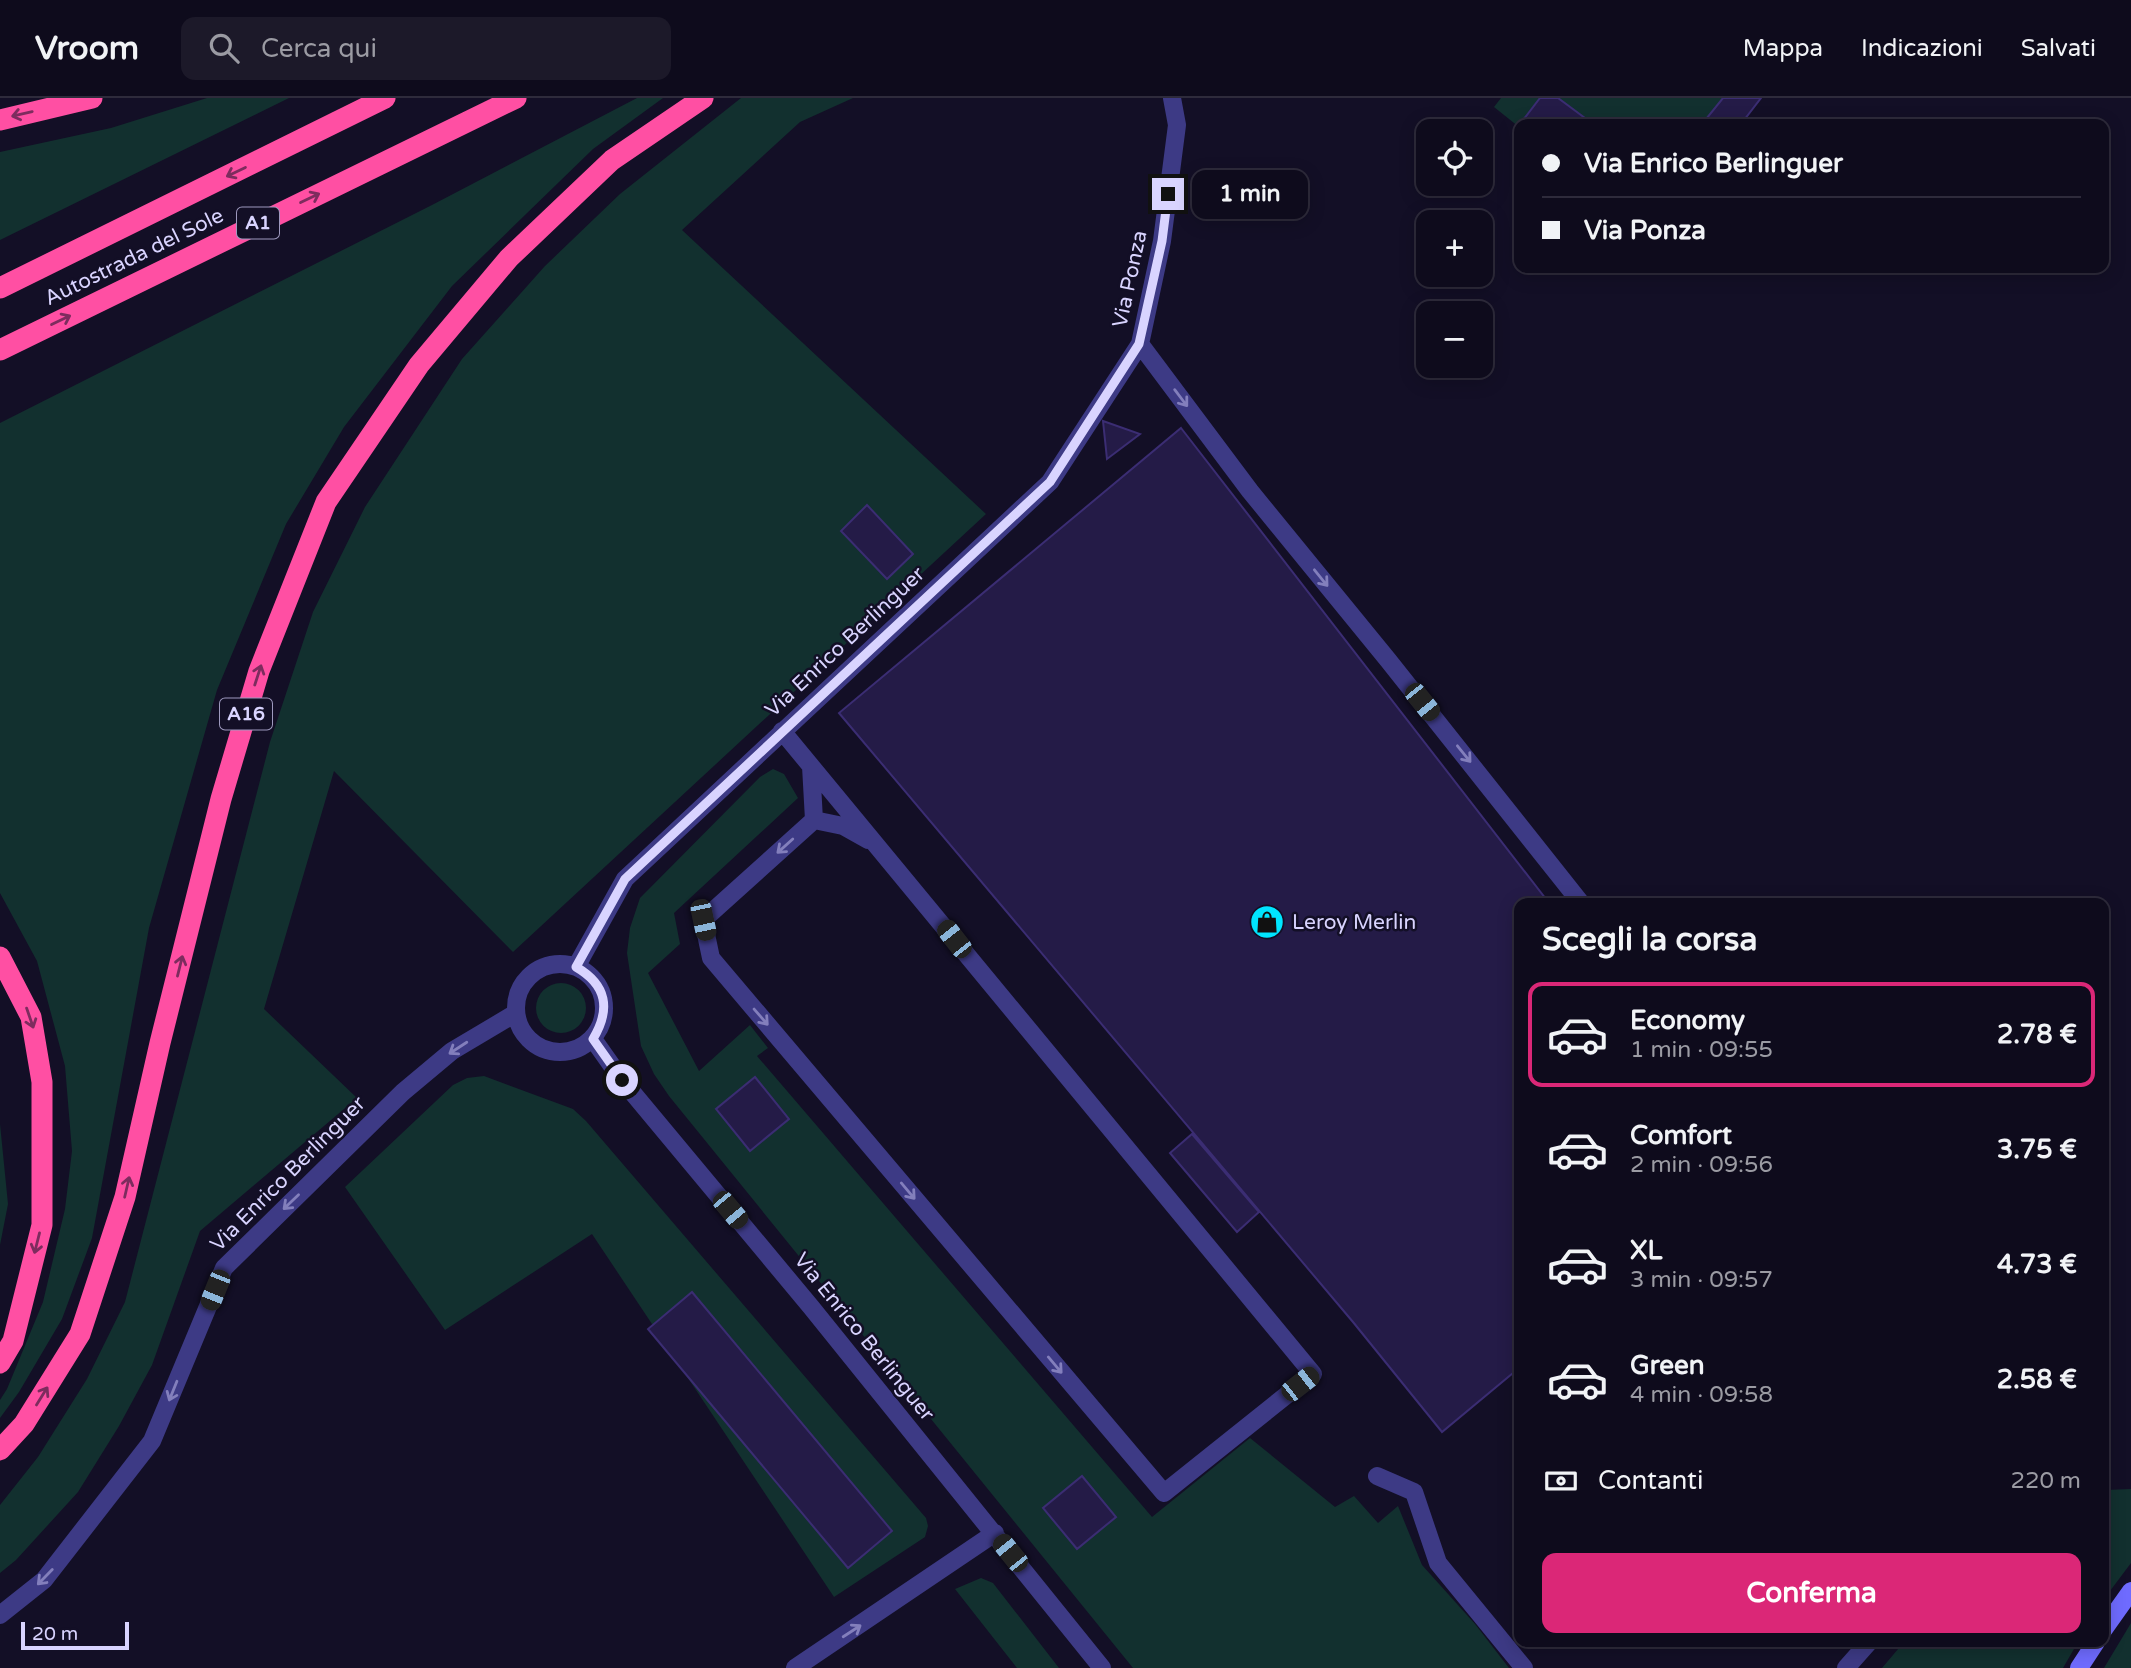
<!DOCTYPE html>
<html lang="it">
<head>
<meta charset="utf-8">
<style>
  body { margin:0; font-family:"Varela Round",sans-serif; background:#1c1929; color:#f1f3f6; height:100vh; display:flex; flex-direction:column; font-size:26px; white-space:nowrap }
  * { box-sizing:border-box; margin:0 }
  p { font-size:23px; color:#9b9ba3 }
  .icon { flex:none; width:38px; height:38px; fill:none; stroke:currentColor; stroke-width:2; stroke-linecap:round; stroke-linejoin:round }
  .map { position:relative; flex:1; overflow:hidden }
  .side { position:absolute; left:1514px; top:800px; width:595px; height:749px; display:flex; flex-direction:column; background:#0e0b1c; border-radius:14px; box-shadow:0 4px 18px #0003,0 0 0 2px #2e2b3b }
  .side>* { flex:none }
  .top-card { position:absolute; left:1514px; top:21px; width:595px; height:154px; border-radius:14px; box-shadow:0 4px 18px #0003,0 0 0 2px #2e2b3b; display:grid; align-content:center; height:154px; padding:0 28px; background:#0e0b1c }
  .controls { position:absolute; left:1416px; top:21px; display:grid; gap:14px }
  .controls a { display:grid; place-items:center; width:77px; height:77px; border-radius:14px; background:#0e0b1c; box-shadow:0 4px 18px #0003,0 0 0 2px #2e2b3b; font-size:35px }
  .scale { position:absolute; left:21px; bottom:18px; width:108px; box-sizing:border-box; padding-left:7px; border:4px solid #d9d4ff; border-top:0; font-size:19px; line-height:24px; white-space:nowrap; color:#d9d4ff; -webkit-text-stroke:5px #130f26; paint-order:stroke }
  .end { position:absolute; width:32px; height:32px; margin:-16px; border:9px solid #d9d4ff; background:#111; box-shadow:0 0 0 4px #111 }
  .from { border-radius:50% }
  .bubble { position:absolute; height:49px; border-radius:14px; background:#0e0b1c; box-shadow:0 4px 18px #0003,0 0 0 2px #2e2b3b; font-size:23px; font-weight:700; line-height:49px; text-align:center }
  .car { position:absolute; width:21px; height:42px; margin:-21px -10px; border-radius:9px; box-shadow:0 0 5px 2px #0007; background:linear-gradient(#222 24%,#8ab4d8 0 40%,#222 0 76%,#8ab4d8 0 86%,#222 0) }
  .top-card b { display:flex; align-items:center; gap:24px; height:66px; font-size:26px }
  .top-card b+b { border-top:2px solid #2e2b3b }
  .top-card i { width:18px; height:18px; background:#f1f3f6 }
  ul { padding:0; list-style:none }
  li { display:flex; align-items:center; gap:21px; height:105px; margin:0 14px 10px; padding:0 14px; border:4px solid transparent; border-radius:14px }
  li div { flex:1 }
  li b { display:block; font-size:26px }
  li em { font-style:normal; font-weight:700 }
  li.active { border-color:#db2777 }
  li>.icon { width:63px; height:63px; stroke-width:1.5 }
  h2 { padding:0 28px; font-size:32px; line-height:84px }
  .pay { display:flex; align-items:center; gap:18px; height:77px; padding:0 28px; font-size:26px }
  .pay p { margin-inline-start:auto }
  .button { display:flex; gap:14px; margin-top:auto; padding:14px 28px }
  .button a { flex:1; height:80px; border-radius:14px; background:#db2777; color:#fff; font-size:28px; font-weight:700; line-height:80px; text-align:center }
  header { display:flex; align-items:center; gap:42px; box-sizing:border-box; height:98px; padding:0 35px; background:#0e0b1c; border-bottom:2px solid #2e2b3b }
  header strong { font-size:33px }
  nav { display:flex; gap:38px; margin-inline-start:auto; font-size:24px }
  .search { width:490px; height:63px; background:#1c1929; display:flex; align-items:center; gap:18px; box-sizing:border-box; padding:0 24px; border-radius:14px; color:#9b9ba3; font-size:26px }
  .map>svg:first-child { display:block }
</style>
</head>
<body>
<header>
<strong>Vroom</strong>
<div class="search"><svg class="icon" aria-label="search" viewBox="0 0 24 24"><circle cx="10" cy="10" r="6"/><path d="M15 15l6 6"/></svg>Cerca qui</div>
<nav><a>Mappa</a><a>Indicazioni</a><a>Salvati</a></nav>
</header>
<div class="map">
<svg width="2131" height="1570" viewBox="0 0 2131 1570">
  <rect width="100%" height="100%" fill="#130f26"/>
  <path fill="#12302f" d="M207 0H289L0 142V54L111 30Z
    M637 0H663L593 51 452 188 344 329 286 426 217 592 149 830 92 1140 62 1221 19 1294 0 1320V1302L7 1291 43 1204 65 1111 72 1053 65 968 37 863 0 795V325L432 107Z
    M741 0H853L800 24 682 132 986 416 513 854 334 673 264 911 357 1000 200 1133 152 1267 119 1328 78 1394 16 1462 0 1475V1407L38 1359 87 1281 125 1204 270 644 313 514 365 409 462 261 545 168 620 96Z
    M1501 0H1761L1741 26H1519V29L1494 9Z
    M773 671 784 676 798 700 674 815 680 846 648 875 699 973 750 927 768 950 757 958 1152 1419 1250 1340 1335 1409 1354 1398 1378 1425 1398 1408 1422 1467 1475 1526 1509 1570H1133L669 998 654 976 641 948 627 855 630 830 640 800 760 679Z
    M536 910a25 25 0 1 1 50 0a25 25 0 1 1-50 0Z
    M484 978 573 1011 586 1023 926 1420 928 1428 925 1439 834 1499 592 1136 445 1232 345 1089 453 987 467 980Z
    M0 1026 8 1106 0 1147Z
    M2104 1390 2106 1392 2131 1391V1465L2104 1501Z
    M981 1480 993 1485 1059 1570H1017L955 1491Z
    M2131 1525V1570H2104Z
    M1904 1544H2078L2063 1570H1882Z"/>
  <path fill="#241b47" stroke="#3b2d73" stroke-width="2" d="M1540 0H1558L1593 26H1520Z
    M1723 0H1761L1741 26H1702Z
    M1103 323 1140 336 1107 361Z
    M1181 330 1549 805H1519V1270L1442 1334 1353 1224 839 615Z
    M867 407 913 456 887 481 841 433Z
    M755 979 789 1021 750 1053 716 1011Z
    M1192 1036 1259 1114 1237 1134 1170 1055Z
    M692 1194 892 1433 848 1470 648 1231Z
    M1082 1378 1116 1419 1077 1451 1043 1410Z"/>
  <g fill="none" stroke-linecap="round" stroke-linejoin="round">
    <path stroke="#3d3a85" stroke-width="18" d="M1140 246 1250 393 1388 562 1581 805
      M782 633 1313 1276 1164 1395 711 860 703 822 814 722 811 668
      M814 722 843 728 868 742
      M516 910a44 44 0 1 1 88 0a44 44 0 1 1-88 0Z
      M576 869 625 781 1050 384 1140 246 1162 143 1177 27 1172 0
      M593 941 622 982 811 1209 1102 1570
      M1377 1378 1414 1394 1438 1465 1524 1570
      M0 1517 44 1482 152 1343 224 1170 403 994 452 953 516 915
      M795 1570 995 1435
      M1846 1570 1869 1544"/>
    <path stroke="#6f6bff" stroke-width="18" d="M2104 1531 2131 1493
      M2079 1570 2096 1544"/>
    <path stroke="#ff4fa3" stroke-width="21" d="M0 22 92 0
      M0 190 385 0
      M0 252 516 0
      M0 859 31 919 42 984V1127L13 1243 0 1265
      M0 1352 24 1326 80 1236 125 1099 160 945 221 701 259 573 326 404 419 267 509 160 612 62 703 0"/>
  </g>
  <defs><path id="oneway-shaft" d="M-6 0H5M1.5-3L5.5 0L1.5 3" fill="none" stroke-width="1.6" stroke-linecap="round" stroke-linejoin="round" transform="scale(1.75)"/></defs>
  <g stroke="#7d2c5e">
    <use href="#oneway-shaft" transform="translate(22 16) rotate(167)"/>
    <use href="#oneway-shaft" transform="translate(236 74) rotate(154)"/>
    <use href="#oneway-shaft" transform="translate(310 100) rotate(-26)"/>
    <use href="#oneway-shaft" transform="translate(61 222) rotate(-26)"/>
    <use href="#oneway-shaft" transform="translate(258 577) rotate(-72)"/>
    <use href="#oneway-shaft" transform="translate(180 868) rotate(-76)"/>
    <use href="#oneway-shaft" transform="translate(30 920) rotate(71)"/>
    <use href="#oneway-shaft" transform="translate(127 1089) rotate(-77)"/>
    <use href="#oneway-shaft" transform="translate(37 1145) rotate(104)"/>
    <use href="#oneway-shaft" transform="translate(42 1298) rotate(-58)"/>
  </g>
  <g stroke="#837fbc">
    <use href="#oneway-shaft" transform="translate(1181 300) rotate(53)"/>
    <use href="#oneway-shaft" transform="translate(1321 480) rotate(51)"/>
    <use href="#oneway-shaft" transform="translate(1464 656) rotate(51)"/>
    <use href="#oneway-shaft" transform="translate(785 748) rotate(138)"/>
    <use href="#oneway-shaft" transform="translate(761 919) rotate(49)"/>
    <use href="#oneway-shaft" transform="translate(458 950) rotate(147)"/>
    <use href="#oneway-shaft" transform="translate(908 1093) rotate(50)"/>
    <use href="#oneway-shaft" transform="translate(291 1104) rotate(136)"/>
    <use href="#oneway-shaft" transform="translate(1055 1267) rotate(50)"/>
    <use href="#oneway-shaft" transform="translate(173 1293) rotate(112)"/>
    <use href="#oneway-shaft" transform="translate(45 1479) rotate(134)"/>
    <use href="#oneway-shaft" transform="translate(852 1533) rotate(-33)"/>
  </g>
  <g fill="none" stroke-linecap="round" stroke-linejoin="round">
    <path stroke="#d9d4ff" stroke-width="9" d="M622 982 593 941C611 911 607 887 576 869L625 781 1050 384 1139 246 1162 143 1168 96"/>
  </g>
  <defs>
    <g id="shop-disc" transform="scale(1.75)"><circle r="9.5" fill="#00e5ff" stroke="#130f26"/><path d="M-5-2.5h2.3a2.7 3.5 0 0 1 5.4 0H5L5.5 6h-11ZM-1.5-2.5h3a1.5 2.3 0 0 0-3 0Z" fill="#111"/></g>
  </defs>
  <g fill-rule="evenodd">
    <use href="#shop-disc" x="1267" y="824"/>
  </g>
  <g text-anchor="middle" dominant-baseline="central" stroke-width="5" stroke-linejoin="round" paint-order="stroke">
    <g fill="#130f26" stroke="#9e99be" stroke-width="2">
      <rect x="237" y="109.5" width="42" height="31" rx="5"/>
      <rect x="220" y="600.5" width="52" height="31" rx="5"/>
    </g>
    <g font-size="19" font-weight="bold" fill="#d9d4ff">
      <text x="258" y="125">A1</text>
      <text x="246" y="616">A16</text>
    </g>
    <g font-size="21" fill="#d9d4ff" stroke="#130f26">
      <text transform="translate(134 159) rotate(-26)">Autostrada del Sole</text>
      <text transform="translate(1130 181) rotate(-78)">Via Ponza</text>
      <text transform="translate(845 544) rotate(-43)">Via Enrico Berlinguer</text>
      <text transform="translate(288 1076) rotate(-45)">Via Enrico Berlinguer</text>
      <text transform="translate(864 1239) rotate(51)">Via Enrico Berlinguer</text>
    </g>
    <g font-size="21" fill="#d9d4ff" stroke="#130f26" text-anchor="start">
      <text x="1292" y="824">Leroy Merlin</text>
    </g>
  </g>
</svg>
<div class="controls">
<a><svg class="icon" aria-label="locate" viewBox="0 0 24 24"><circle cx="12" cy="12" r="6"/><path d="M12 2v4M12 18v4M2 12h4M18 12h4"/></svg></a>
<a>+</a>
<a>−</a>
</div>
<div class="scale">20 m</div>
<i class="end from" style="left:622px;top:982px"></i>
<i class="end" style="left:1168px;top:96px"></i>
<div class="bubble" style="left:1192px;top:72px;width:116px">1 min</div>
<i class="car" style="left:1422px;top:604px;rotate:141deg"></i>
<i class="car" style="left:703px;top:822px;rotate:168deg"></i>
<i class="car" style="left:954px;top:841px;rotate:322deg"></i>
<i class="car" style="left:730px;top:1112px;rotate:140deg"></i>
<i class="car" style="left:215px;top:1192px;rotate:202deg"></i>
<i class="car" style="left:1300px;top:1286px;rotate:52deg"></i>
<i class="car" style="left:1010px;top:1455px;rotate:321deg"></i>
<div class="top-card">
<b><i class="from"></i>Via Enrico Berlinguer</b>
<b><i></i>Via Ponza</b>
</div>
<section class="side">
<h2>Scegli la corsa</h2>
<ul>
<li class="active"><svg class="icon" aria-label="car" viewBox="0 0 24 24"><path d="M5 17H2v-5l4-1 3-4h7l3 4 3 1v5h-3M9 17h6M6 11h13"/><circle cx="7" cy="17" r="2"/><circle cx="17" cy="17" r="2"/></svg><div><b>Economy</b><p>1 min · 09:55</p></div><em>2.78 €</em></li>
<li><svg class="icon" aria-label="car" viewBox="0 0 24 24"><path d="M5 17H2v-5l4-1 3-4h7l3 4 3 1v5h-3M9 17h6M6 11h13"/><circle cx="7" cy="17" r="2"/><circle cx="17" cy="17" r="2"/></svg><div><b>Comfort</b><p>2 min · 09:56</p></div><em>3.75 €</em></li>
<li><svg class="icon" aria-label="car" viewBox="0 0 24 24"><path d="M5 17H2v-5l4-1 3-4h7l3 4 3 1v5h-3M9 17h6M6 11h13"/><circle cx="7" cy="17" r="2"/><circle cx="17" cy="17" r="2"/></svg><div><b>XL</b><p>3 min · 09:57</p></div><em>4.73 €</em></li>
<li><svg class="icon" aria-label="car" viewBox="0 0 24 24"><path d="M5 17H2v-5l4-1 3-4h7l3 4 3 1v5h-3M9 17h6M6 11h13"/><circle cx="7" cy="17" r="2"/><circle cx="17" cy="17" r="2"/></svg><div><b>Green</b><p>4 min · 09:58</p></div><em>2.58 €</em></li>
</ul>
<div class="pay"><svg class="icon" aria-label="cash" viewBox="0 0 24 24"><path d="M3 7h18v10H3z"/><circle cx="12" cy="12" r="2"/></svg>Contanti<p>220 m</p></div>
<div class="button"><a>Conferma</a></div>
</section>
</div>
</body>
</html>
